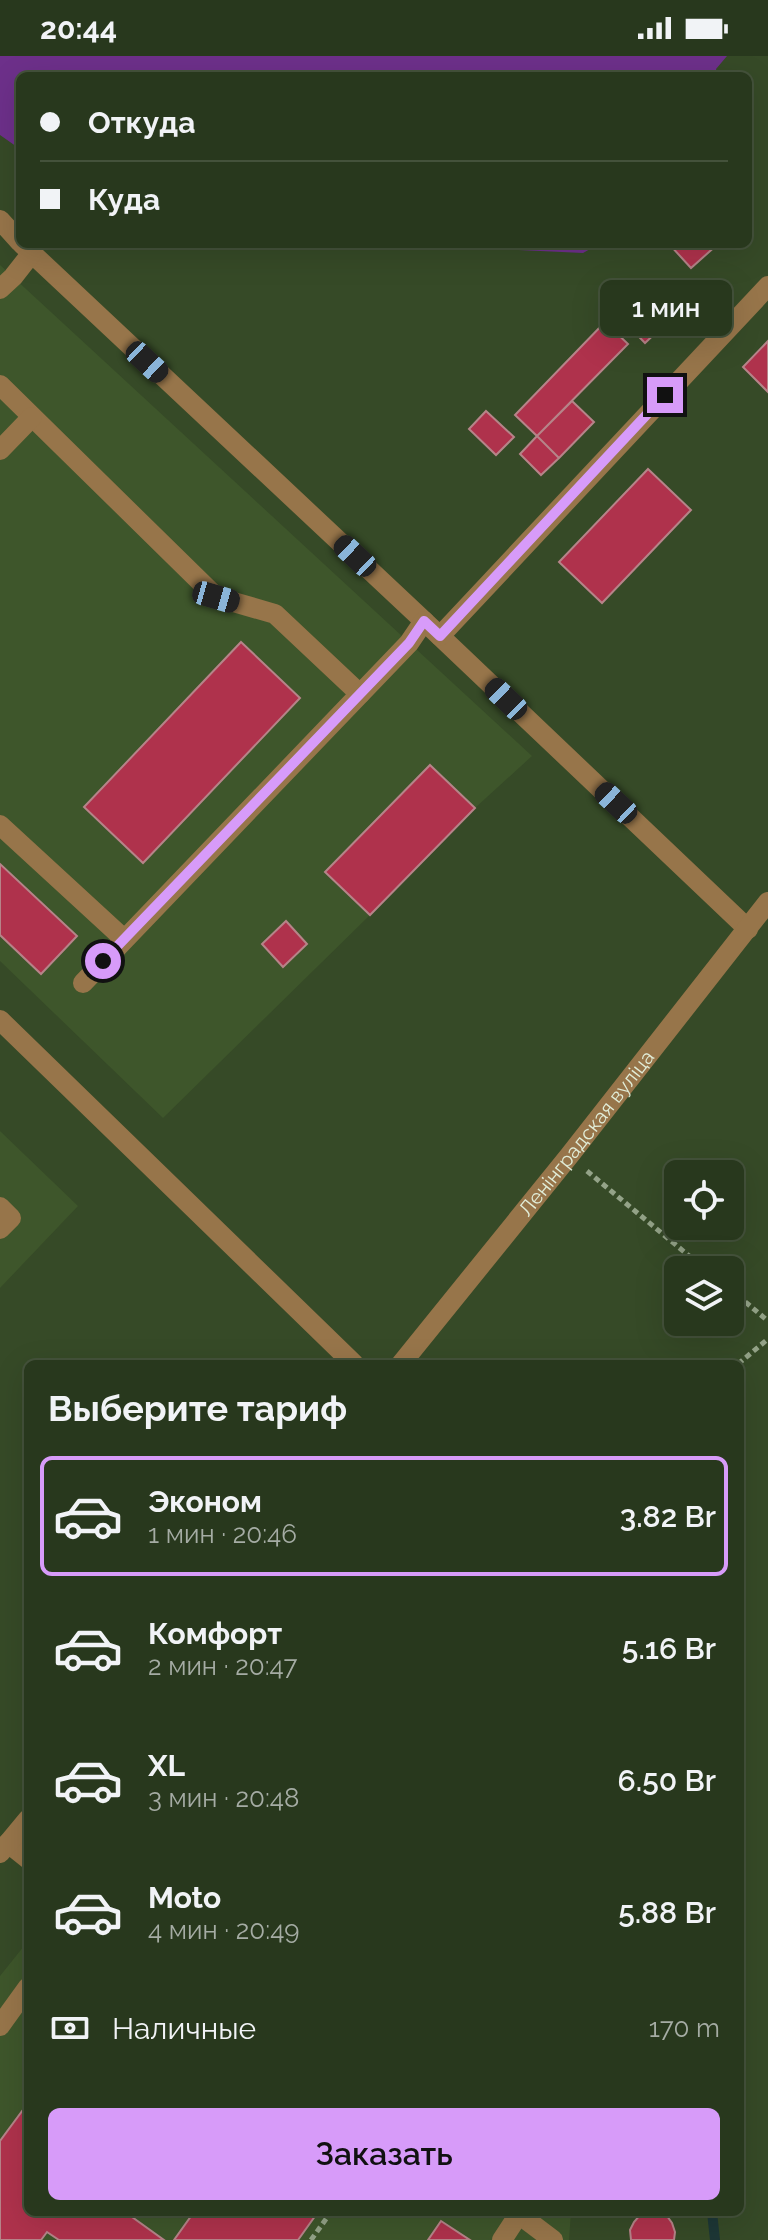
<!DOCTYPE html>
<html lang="ru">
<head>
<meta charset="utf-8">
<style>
  body { margin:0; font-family:Raleway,sans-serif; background:#303f26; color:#f1f3f6; height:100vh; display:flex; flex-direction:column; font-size:30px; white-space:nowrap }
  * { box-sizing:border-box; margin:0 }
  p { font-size:26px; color:#a5aca4 }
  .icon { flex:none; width:44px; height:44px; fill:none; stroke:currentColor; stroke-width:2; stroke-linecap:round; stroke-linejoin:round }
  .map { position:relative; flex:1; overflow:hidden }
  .drawer { position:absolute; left:24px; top:1304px; width:720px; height:856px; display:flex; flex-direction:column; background:#28381d; border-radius:12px; box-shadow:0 8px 32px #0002,0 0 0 2px #44523b }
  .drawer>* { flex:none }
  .banner { position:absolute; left:16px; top:16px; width:736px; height:176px; border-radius:12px; box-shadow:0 8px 32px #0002,0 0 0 2px #44523b; display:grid; align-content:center; height:176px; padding:0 24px; background:#28381d }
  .controls { position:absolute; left:664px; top:1104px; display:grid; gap:16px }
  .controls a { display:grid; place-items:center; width:80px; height:80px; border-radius:12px; background:#28381d; box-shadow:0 8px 32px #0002,0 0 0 2px #44523b; font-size:40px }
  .end { position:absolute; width:36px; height:36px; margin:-18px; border:10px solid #d79bf9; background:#111; box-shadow:0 0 0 4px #111 }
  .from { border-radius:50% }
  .bubble { position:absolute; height:56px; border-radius:12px; background:#28381d; box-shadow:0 8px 32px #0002,0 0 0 2px #44523b; font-size:26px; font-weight:600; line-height:56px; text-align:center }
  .car { position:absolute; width:24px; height:48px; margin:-24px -12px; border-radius:10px; box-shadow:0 0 6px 2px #0007; background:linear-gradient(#222 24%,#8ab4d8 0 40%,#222 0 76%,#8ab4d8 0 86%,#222 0) }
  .banner b { display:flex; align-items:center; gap:28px; height:76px; font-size:30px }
  .banner b+b { border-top:2px solid #44523b }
  .banner i { width:20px; height:20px; background:#f1f3f6 }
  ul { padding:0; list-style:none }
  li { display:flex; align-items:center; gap:24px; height:120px; margin:0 16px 12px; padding:0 8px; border:4px solid transparent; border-radius:12px }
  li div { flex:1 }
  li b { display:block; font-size:30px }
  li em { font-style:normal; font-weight:600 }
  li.selected { border-color:#d79bf9 }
  li>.icon { width:72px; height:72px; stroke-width:1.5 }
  h2 { padding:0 24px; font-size:36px; line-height:96px }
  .pay { display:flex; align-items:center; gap:20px; height:88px; padding:0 24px; font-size:30px }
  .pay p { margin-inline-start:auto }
  .button { display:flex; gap:16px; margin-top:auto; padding:16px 24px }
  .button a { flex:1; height:92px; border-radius:12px; background:#d79bf9; color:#111; font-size:32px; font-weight:600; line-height:92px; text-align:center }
  .status { display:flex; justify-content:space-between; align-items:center; height:56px; padding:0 40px; background:#28381d; direction:ltr }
  .status svg { height:22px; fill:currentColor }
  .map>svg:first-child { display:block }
</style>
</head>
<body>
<div class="status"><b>20:44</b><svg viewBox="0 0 49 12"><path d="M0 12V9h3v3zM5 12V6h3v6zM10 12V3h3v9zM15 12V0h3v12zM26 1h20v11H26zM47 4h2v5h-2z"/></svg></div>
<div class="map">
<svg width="768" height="2184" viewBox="0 0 768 2184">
  <rect width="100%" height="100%" fill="#364a27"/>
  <path fill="#3e562b" d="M0 209 532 700 475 752 370 859 163 1062 0 905Z
    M0 1075 78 1150 0 1232Z
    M28 1885V2156H571L569 2184H0V1920Z"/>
  <path fill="#6d308a" d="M0 0H727L716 13 718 20H20V93L0 79Z
    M394 188H599L583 197Z"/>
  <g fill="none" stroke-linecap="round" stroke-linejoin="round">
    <path stroke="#1d3736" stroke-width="10" d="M712 2156 715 2184"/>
  </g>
  <path fill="#af324c" stroke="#b68489" stroke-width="2" d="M669 188H718L691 212Z
    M634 241 663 270 645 287 617 258Z
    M605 266 628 288 537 380 515 359Z
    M768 285V336L743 311Z
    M572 345 594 366 559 402 537 380Z
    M486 355 514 381 496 399 469 373Z
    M537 380 559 402 541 419 520 398Z
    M648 413 691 454 602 547 559 506Z
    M241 586 300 642 143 807 84 751Z
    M430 709 475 752 370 859 325 816Z
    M0 808 77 880 41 918 0 879Z
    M286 865 307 888 283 911 262 888Z
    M28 2047V2156H125L164 2184H59L47 2176 41 2184H0V2085Z
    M194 2156H318L298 2184H174Z
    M648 2156H658L667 2160 672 2167 675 2176 674 2184H631L630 2174 634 2166 640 2159Z
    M441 2165 470 2184H428Z"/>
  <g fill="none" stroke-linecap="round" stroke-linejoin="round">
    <path stroke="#94a388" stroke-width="5" stroke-dasharray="6 4" stroke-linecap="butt" d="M587 1115 706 1214
      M730 1233 768 1265
      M738 1308 768 1283
      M311 2184 331 2156"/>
    <g stroke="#97754a" stroke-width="20">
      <path d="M0 164 20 186"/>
      <path d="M22 188 424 565 748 873"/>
      <path d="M0 233 13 221 31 198"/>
      <path d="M0 329 216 541 275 558 360 638"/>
      <path d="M0 394 32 361"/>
      <path d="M440 580 768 230"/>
      <path d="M0 769 124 883"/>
      <path d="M83 927 409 587 424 565"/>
      <path d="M0 964 354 1308"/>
      <path d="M0 1151 11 1162 0 1173"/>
      <path id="s1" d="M401 1308 569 1100 768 846"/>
      <path d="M8 1787 28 1803"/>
      <path d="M0 1797 28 1763"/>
      <path d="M0 1970 28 1931"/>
      <path d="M516 2156 553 2184"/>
      <path d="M502 2184 519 2158"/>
    </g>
  </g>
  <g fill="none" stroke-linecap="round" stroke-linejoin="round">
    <path stroke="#d79bf9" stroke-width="10" d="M103 905 409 587 424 565 440 580 665 339"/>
  </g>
  <g text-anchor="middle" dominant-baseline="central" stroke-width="6" stroke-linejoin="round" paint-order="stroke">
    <g font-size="20" fill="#e1edd8" stroke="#242d1d">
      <text stroke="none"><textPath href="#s1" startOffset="296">Ленінградская вуліца</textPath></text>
    </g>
  </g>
</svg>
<div class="controls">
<a><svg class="icon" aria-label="locate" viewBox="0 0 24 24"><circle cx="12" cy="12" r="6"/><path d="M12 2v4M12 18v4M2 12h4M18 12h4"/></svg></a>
<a><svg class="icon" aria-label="layers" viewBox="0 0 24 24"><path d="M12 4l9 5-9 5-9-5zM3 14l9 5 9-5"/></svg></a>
</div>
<i class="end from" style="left:103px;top:905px"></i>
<i class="end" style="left:665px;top:339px"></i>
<div class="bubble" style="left:600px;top:224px;width:132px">1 мин</div>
<i class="car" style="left:147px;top:306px;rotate:133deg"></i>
<i class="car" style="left:355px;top:500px;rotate:313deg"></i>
<i class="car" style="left:216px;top:541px;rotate:106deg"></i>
<i class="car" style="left:506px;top:643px;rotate:314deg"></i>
<i class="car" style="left:616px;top:747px;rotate:313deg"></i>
<div class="banner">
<b><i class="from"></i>Откуда</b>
<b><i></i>Куда</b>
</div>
<section class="drawer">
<h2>Выберите тариф</h2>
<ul>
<li class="selected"><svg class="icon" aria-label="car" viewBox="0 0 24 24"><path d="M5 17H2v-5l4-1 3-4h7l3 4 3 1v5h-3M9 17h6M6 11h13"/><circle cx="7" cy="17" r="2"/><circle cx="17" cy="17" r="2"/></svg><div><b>Эконом</b><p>1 мин · 20:46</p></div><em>3.82 Br</em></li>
<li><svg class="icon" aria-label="car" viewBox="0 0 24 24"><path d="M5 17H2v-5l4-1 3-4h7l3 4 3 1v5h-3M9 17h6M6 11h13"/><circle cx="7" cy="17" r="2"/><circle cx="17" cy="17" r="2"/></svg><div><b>Комфорт</b><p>2 мин · 20:47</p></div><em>5.16 Br</em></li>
<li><svg class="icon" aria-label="car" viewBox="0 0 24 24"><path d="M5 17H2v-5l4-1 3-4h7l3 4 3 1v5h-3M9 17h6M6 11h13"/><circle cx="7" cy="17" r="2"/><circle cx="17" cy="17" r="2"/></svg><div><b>XL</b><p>3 мин · 20:48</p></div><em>6.50 Br</em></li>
<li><svg class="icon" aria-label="car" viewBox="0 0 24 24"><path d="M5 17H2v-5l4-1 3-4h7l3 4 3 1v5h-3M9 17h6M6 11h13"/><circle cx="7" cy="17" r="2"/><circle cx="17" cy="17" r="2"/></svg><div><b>Moto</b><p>4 мин · 20:49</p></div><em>5.88 Br</em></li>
</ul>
<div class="pay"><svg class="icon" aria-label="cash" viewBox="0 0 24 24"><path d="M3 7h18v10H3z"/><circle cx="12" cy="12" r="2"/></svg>Наличные<p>170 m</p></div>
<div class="button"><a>Заказать</a></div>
</section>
</div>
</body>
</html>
